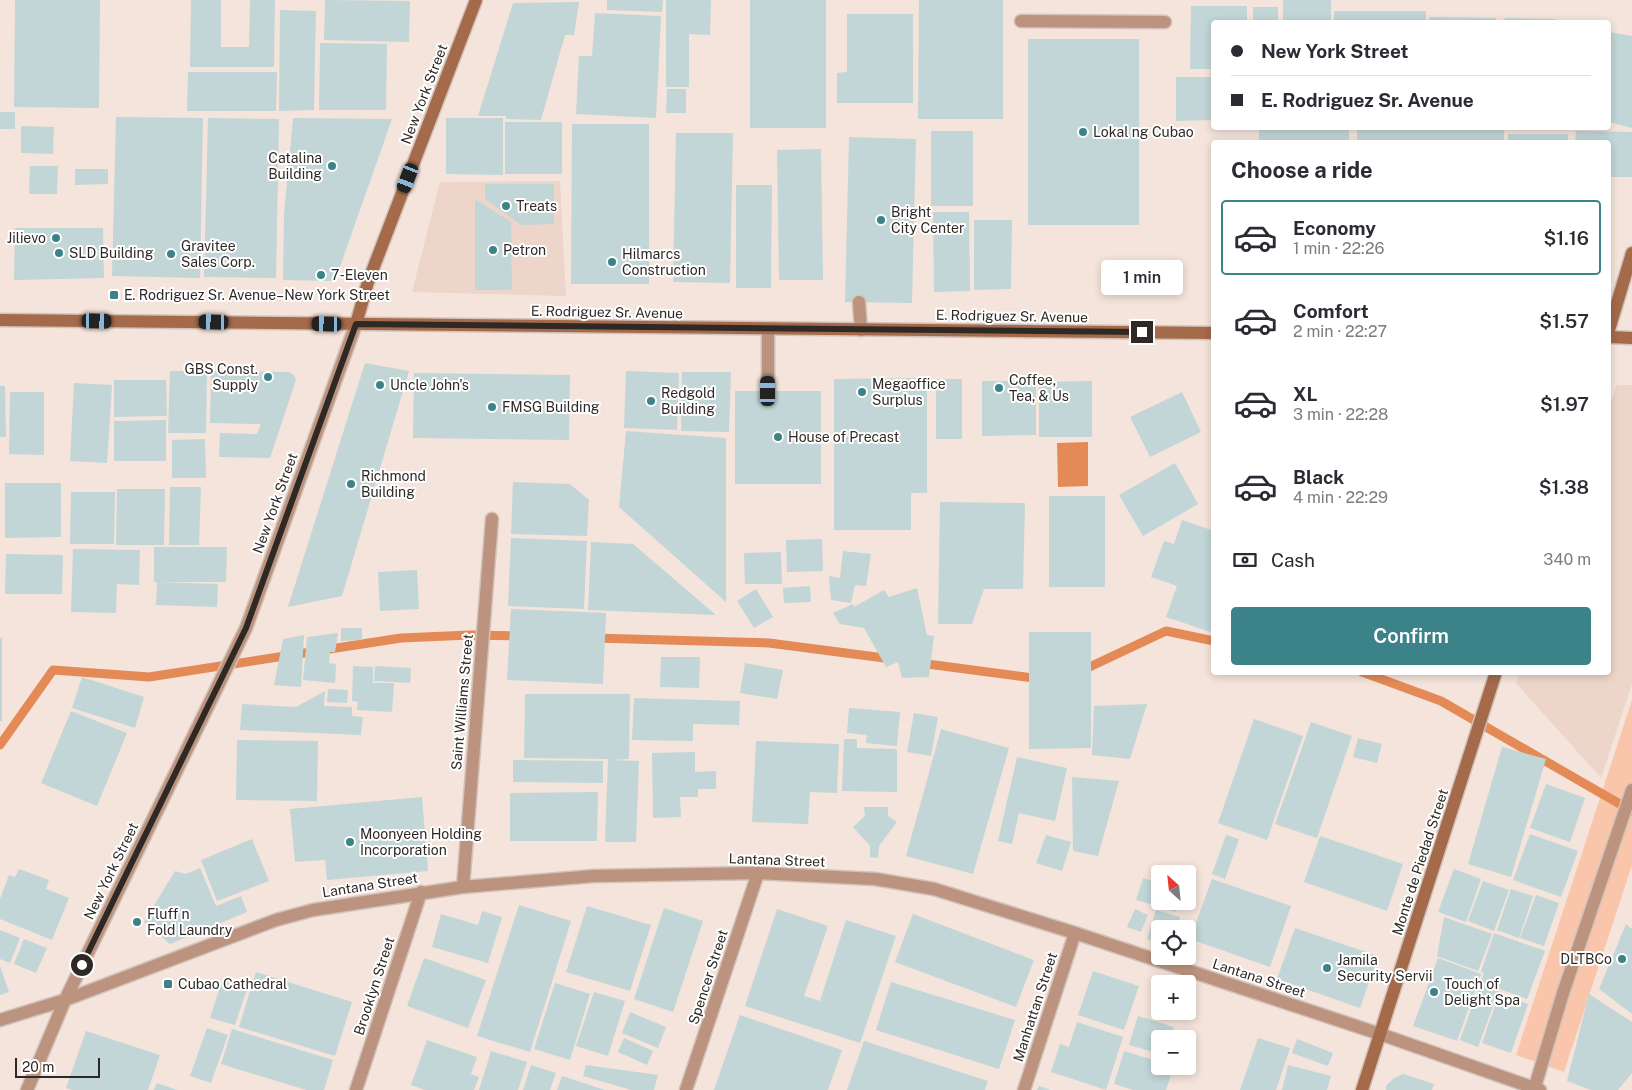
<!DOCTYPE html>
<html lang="en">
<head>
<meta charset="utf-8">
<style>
  body { margin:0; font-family:"Public Sans",sans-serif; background:#f7f7f7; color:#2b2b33; height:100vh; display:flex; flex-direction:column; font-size:19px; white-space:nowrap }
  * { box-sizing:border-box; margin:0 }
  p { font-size:16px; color:#7c7c81 }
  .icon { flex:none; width:28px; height:28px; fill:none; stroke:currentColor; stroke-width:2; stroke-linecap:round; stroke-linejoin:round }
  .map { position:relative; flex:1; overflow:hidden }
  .side { position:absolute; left:1211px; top:140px; width:400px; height:535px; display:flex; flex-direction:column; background:#fff; border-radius:5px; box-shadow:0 2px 8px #0003 }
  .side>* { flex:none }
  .top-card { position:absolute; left:1211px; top:20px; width:400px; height:110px; border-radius:5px; box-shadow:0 2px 8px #0003; display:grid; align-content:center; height:110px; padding:0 20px; background:#fff }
  .needle { width:32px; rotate:333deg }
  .controls { position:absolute; left:1151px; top:865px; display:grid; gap:10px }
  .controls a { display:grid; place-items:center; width:45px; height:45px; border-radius:5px; background:#fff; box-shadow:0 2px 8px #0003; font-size:25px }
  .scale { position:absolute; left:15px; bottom:12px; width:85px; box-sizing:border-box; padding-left:5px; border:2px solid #2f2926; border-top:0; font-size:14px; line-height:18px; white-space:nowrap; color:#2f2926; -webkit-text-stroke:4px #fff; paint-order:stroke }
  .end { position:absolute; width:22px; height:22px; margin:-11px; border:6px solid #2f2926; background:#fff; box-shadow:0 0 0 2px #fff }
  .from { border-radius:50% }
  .bubble { position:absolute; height:35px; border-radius:5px; background:#fff; box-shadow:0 2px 8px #0003; font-size:16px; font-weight:600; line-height:35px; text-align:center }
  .car { position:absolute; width:15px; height:30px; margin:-15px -8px; border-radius:6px; box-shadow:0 0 4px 1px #0007; background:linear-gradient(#222 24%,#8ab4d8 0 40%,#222 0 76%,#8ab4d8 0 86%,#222 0) }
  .top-card b { display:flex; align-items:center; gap:18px; height:48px; font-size:19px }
  .top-card b+b { border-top:1px solid #e1e1e2 }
  .top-card i { width:12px; height:12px; background:#2b2b33 }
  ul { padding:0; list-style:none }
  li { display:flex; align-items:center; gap:15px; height:75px; margin:0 10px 8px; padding:0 10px; border:2px solid transparent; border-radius:5px }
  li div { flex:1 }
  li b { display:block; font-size:19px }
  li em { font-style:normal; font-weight:600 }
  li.active { border-color:#3b8388 }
  li>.icon { width:45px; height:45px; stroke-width:1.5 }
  h2 { padding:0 20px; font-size:22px; line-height:60px }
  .pay { display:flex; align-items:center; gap:12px; height:55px; padding:0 20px; font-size:19px }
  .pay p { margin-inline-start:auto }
  .action { display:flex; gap:10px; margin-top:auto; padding:10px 20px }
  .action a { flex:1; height:58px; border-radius:5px; background:#3b8388; color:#fff; font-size:20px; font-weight:600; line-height:58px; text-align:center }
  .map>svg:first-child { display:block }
</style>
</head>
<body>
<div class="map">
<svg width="1632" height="1090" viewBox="0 0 1632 1090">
  <rect width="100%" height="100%" fill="#f4e4db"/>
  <path fill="#edd5c9" d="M560 181 566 296 412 292 440 182Z
    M1617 385H1632V684L1601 778 1516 683 1520 673 1609 672V408Z"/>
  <path fill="#f9c6ac" d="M1632 700V865L1564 1072 1516 1055Z"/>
  <path fill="#e48a57" d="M1088 442V486L1058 487 1057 443Z"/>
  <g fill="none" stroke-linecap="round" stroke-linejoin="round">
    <path stroke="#e48a57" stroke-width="9" d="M594 638 769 643 892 659
      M920 663 1041 679
      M1081 671 1166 631 1214 641
      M1362 672 1441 701 1632 811
      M0 745 53 670 149 677 401 638 470 635 521 636"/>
  </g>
  <path fill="#c2d6d7" d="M15 0H100L99 108 14 107Z
    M191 0H221V47H249L250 0H275L274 67H190Z
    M325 0 410 1 409 42 324 40Z
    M607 0H663L662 12 607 10Z
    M666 0H711L710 35 689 34V87H666Z
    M750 0H826V128H750Z
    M919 0H1003V119H918Z
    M1283 0H1331V22H1283Z
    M579 2 574 35H565L541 120 506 119V116H478L513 3Z
    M1191 6H1247V22H1214V69H1190Z
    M1253 7H1278V22H1253Z
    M280 10 316 11 314 110 279 111Z
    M1334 11H1426V22H1334Z
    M595 13 661 16 656 118 576 114 579 56H592Z
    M847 14H913V103H837V73L847 72Z
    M1429 17 1496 18V22H1429Z
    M1505 18 1556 19V22H1504Z
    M1609 32 1632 36V128L1609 122Z
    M1028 39H1139V225H1028Z
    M320 43 387 44 386 110H319Z
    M188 72H277L276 111H187Z
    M1176 77H1214V120L1176 121Z
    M667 89H686V113H666Z
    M0 112H15V129H0Z
    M116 117 203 118 200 278 112 276Z
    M208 118 279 119 276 278 204 277Z
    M293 118 392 119 335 281 283 280 284 214Z
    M446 118H503V175L446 174Z
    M505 122H562V174H505Z
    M572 124H649V284H571Z
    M21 126 54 127 53 154 21 153Z
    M1259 128H1349V142H1259Z
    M1357 128 1504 129V142H1357Z
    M931 131H973V206H931Z
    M1576 131 1632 132V177H1609V142H1575Z
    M676 133H733L730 283 673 282Z
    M1508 134H1568V142H1508Z
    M849 137 916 139 912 303 845 302Z
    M821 149 823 280H779L777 150Z
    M30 166H58L57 194H29Z
    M75 169H108V184L75 185Z
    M485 184H554V224L521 225 485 199Z
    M736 185H772L771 288H736Z
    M475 199 511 222 512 290H475Z
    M933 212H969L970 291 934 292Z
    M974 220H1012L1011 289 974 290Z
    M15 228H103L104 278 14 280Z
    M365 363 409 371 342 596 288 607Z
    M170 371H207L206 433H168Z
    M211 371 289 372 294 375 296 380 270 458 219 457 220 433 257 434 261 424 210 423Z
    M626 371 679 373 677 430 624 428Z
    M682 372H731L729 432 681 431Z
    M414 373 570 375 569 440 413 438Z
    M927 378V493H911V530H834V379Z
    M936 379H962V439H936Z
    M114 380H166L167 416 114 417Z
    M982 381H1036V435L982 436Z
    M1092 381V437H1039V382Z
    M74 383 112 385 107 463 70 461Z
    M0 386H5L6 437H0Z
    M735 391H821V484H735Z
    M10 392H44V455L9 454Z
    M1182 392 1201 432 1150 457 1130 417Z
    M166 420V461H114V421Z
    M626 431 726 438V602L619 507Z
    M205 439 206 478H172V440Z
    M1175 463 1198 504 1143 536 1119 495Z
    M513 482 570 484 589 500 587 536 511 534Z
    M5 483H61V537L5 538Z
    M170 487H201L199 545H169Z
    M117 489H165L164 545H116Z
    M71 492H115L114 544H70Z
    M1049 496H1105V587H1049Z
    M940 502 1025 503 1023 589H984L972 624H938Z
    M1182 520 1214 531V633L1166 617 1177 586 1151 577 1164 541 1174 544Z
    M511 538 587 541 584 609 508 606Z
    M822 539 823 571 787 572 786 540Z
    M591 542 633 544 716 615 588 610Z
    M154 547H227L226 582H154Z
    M73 549 140 550 139 585 117 584 116 613 71 612Z
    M843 551 871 554 866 586 855 585 851 603 831 600 829 576 840 578Z
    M781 552 782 584H745L744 553Z
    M6 554 63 555 62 594H5Z
    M417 570 419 609 380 611 378 572Z
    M157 582 218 584 217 607 156 605Z
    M810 586 811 602 784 603 783 588Z
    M917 588 927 635 934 636 929 677 902 678 898 662 886 667 864 628 840 624 833 613 853 604 854 607 884 590 889 597Z
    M756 589 773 617 754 628 737 601Z
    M511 609 606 613 603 684 507 680Z
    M341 628H362V640L341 641Z
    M1029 632H1091V748L1029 749Z
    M338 633 335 652H330L329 663 336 664 335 683 303 680 307 637Z
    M304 635 301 687 274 685 283 639Z
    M0 638H2V721H0Z
    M661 657H700L699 688 660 687Z
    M745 663 783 670 777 699 740 693Z
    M353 666 373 667V683H394L392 712 357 710 358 702 352 701Z
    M375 666 411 668 410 683 374 681Z
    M82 677 144 697 135 728 72 708Z
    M328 689 348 690 347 703 327 702Z
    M325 691 324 706 352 707V716L363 717 361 735 240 730 242 704 296 707Z
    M525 694H630L629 759 610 760 639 761 636 842H605L608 759 524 758Z
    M634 698 740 701 739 725 693 724V741L632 740Z
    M1147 704 1130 759 1092 755 1094 706Z
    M849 708 900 712 897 746 866 743 867 735 847 733Z
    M71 711 127 733 97 806 41 783Z
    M914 713 938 717 931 756 907 752Z
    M1254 719 1303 736 1267 840 1218 823Z
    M1311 722 1352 736 1317 838 1275 824Z
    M941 729 1009 748 973 874 906 856Z
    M1358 738 1382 744 1377 763 1353 757Z
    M844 739H857V748L897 749V792L842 791Z
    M237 740 318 741 317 801 236 800Z
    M756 741 839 744 837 793 810 792 808 824 752 822Z
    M1502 747 1546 759 1511 877 1468 864Z
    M695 752V772L716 771V789H698V797H680L681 817 653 818 652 753Z
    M1017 757 1067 768 1055 821 1019 813 1012 844 998 841Z
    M513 760 603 761V783L513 782Z
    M1072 777 1119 781 1098 856 1073 851Z
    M1546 784 1585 798 1570 842 1530 828Z
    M598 792 597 841H510V793Z
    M422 797 428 871 327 880 325 860 295 862 290 809Z
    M864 807H888V816L897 822 879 846 878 858 870 857V846L853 827 865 816Z
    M1530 834 1578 851 1561 897 1513 880Z
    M1046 835 1071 842 1062 871 1036 863Z
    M1226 835 1239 839 1225 879 1212 874Z
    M1320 836 1403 864 1387 911 1304 882Z
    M252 839 269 881 217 901 201 860Z
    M200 868 216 906 241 896 247 912 170 944 144 922 175 871 186 874Z
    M19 869 49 880 46 889 69 898 52 940 0 919V899L9 875 15 877Z
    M1454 869 1481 879 1466 922 1438 912Z
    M1143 878 1159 883 1153 905 1136 900Z
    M1212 879 1291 906 1270 967 1190 939Z
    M1483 881 1509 890 1494 931 1468 921Z
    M1511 889 1533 896 1519 938 1497 930Z
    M1536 895 1559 903 1544 946 1520 938Z
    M1160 901H1179L1176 912 1159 907Z
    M519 905 571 921 530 1052 477 1036Z
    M587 906 651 925 630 991 566 972Z
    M664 908 703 921 673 1012 634 999Z
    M777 909 828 926 804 996 820 1001 846 920 896 936 860 1043 745 1006Z
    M1135 909 1148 915 1141 932 1127 927Z
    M1156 910 1180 917 1177 929H1160V943L1147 939Z
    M482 911 502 917 488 963 432 947 441 914 478 925Z
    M913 914 1034 960 1016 1007 895 962Z
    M1444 917 1492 934 1478 971 1437 956Z
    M1626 924 1632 929V1014L1599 989Z
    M1295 928 1378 956 1360 1008 1277 979Z
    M0 930 20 938 10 963 0 959Z
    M1494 933 1545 951 1527 999 1481 982 1484 973 1481 972Z
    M24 939 47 948 36 973 14 964Z
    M424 958 486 980 468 1028 407 1006Z
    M1438 958 1481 974 1457 1041 1413 1026Z
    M0 966 9 992 0 995Z
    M1093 971 1139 986 1124 1030 1078 1015Z
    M256 972 352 1002 335 1056 239 1027Z
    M223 978 248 986 235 1025 210 1018Z
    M891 982 1015 1020 999 1069 876 1030Z
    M555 983 590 994 570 1060 534 1049Z
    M1480 984 1499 990 1478 1047 1460 1040Z
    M594 992 625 1001 608 1056 576 1046Z
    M1499 994 1528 1004 1511 1053 1482 1043Z
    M1589 994 1632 1022V1073L1618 1090H1591L1567 1081Z
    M630 1012 666 1027 658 1048 622 1033Z
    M740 1015 842 1050 828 1090H714Z
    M1138 1016 1174 1027 1170 1039H1160V1054L1129 1045Z
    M1077 1022 1123 1037 1106 1090 1051 1072 1060 1044 1069 1047Z
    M207 1028 228 1035 211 1083 190 1076Z
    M232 1029 333 1060 324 1090H306L221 1064Z
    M86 1031 160 1055 148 1090H72L66 1088Z
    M624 1038 653 1051 647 1065 618 1052Z
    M1258 1038 1290 1048 1276 1090H1240Z
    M1297 1039 1333 1053 1328 1066 1292 1053Z
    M427 1040 477 1057 471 1074 479 1077 474 1090H425L411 1085Z
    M864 1041 988 1081 985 1090H847Z
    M491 1051 527 1062 518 1090H479Z
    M1124 1051 1160 1062V1066H1174L1166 1090H1133L1114 1084Z
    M531 1065 556 1073 550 1090H523Z
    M586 1065 658 1075 654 1090H631L583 1076Z
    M1288 1065 1331 1076 1327 1090H1282Z
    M1403 1074 1434 1084 1432 1090H1386V1086L1394 1078Z
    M562 1076 605 1090H557Z
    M157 1083 177 1090H154Z
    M1039 1086 1051 1090H1037Z"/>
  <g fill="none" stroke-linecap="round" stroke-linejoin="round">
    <g stroke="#d1c2ba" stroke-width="15">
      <path id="lane" d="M1021 21 1165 22
        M859 302 861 330
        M768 329V391
        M1534 1090 1563 993"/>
    </g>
    <g stroke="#d1c2ba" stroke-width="15">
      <path id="street" d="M463 887 492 519
        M1563 993 1632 790
        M0 1020 65 1000 276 920 313 910 463 887 594 876 758 873 875 879 934 889 1075 933 1380 1034 1540 1090
        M27 1090 65 1000 246 628 356 324
        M356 1090 421 892
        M686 1090 758 873
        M1024 1090 1075 933"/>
    </g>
    <g stroke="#d1c2ba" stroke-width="15">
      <path id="secondary" d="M0 320 1214 333
        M356 324 368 282 476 0
        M1609 330 1632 253
        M1609 337 1632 338
        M1362 1090 1496 672"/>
    </g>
    <use href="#lane" stroke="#bc937e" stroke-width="12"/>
    <use href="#street" stroke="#bc937e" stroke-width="12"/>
    <use href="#secondary" stroke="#a46a4a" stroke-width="12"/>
  </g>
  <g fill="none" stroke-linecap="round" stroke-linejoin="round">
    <path stroke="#2f2926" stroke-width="6" d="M82 965 246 628 356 324 1142 332"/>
  </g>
  <g fill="#3b8388" stroke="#fff" stroke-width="2">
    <circle cx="1083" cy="132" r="5"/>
    <circle cx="332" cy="166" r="5"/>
    <circle cx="506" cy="206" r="5"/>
    <circle cx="881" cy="220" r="5"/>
    <circle cx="56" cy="238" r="5"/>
    <circle cx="493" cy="250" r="5"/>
    <circle cx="59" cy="253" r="5"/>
    <circle cx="171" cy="254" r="5"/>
    <circle cx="612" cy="262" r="5"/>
    <circle cx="321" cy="275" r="5"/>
    <rect x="109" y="290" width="10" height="10" rx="2.5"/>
    <circle cx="268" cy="377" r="5"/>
    <circle cx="380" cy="385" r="5"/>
    <circle cx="999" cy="388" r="5"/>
    <circle cx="862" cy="392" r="5"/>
    <circle cx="651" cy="401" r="5"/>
    <circle cx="492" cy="407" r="5"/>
    <circle cx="778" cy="437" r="5"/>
    <circle cx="351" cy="484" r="5"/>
    <circle cx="350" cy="842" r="5"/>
    <circle cx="137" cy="922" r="5"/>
    <circle cx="1622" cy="959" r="5"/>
    <circle cx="1327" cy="968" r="5"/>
    <rect x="163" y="979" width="10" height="10" rx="2.5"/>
    <circle cx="1434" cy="992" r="5"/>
  </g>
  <g text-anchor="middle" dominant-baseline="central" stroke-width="4" stroke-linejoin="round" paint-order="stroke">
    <g font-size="14" fill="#2f2926" stroke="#fff">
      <text transform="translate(424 94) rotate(-69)">New York Street</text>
      <text transform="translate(607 312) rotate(1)">E. Rodriguez Sr. Avenue</text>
      <text transform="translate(1012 316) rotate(1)">E. Rodriguez Sr. Avenue</text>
      <text transform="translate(275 503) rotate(-70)">New York Street</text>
      <text transform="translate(462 702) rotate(-85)">Saint Williams Street</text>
      <text transform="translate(777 860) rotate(2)">Lantana Street</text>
      <text transform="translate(1420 862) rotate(-72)">Monte de Piedad Street</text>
      <text transform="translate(111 871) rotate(-64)">New York Street</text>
      <text transform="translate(370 885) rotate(-9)">Lantana Street</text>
      <text transform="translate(708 977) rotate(-72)">Spencer Street</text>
      <text transform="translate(1259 978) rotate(18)">Lantana Street</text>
      <text transform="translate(374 986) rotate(-72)">Brooklyn Street</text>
      <text transform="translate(1035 1007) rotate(-72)">Manhattan Street</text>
    </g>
    <g font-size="14" fill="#2f2926" stroke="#fff" text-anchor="start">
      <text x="1093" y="132">Lokal ng Cubao</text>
      <text x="322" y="158" text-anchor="end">Catalina<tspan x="322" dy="16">Building</tspan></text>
      <text x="516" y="206">Treats</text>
      <text x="891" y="212">Bright<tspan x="891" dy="16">City Center</tspan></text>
      <text x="46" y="238" text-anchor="end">Jilievo</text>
      <text x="181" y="246">Gravitee<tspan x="181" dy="16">Sales Corp.</tspan></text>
      <text x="503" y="250">Petron</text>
      <text x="69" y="253">SLD Building</text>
      <text x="622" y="254">Hilmarcs<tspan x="622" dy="16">Construction</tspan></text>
      <text x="331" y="275">7-Eleven</text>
      <text x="124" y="295">E. Rodriguez Sr. Avenue–New York Street</text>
      <text x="258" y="369" text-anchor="end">GBS Const.<tspan x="258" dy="16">Supply</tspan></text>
      <text x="1009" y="380">Coffee,<tspan x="1009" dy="16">Tea, &amp; Us</tspan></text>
      <text x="872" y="384">Megaoffice<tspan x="872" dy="16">Surplus</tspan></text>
      <text x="390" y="385">Uncle John's</text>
      <text x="661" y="393">Redgold<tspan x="661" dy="16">Building</tspan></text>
      <text x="502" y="407">FMSG Building</text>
      <text x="788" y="437">House of Precast</text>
      <text x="361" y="476">Richmond<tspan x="361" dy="16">Building</tspan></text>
      <text x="360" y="834">Moonyeen Holding<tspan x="360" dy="16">Incorporation</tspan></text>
      <text x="147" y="914">Fluff n<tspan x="147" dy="16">Fold Laundry</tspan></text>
      <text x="1612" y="959" text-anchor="end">DLTBCo</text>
      <text x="1337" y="960">Jamila<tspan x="1337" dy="16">Security Servii</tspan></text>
      <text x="178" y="984">Cubao Cathedral</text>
      <text x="1444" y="984">Touch of<tspan x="1444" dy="16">Delight Spa</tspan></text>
    </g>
  </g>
</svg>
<div class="controls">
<a><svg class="needle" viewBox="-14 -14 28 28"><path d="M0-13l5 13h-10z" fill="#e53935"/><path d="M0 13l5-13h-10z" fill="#7c7c81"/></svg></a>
<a><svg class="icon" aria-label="locate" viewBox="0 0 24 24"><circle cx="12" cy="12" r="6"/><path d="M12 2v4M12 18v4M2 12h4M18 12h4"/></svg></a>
<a>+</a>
<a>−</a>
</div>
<div class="scale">20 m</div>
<i class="end from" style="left:82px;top:965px"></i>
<i class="end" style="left:1142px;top:332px"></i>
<div class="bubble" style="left:1101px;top:260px;width:82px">1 min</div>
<i class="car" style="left:408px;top:178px;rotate:201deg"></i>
<i class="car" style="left:97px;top:321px;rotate:91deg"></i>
<i class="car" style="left:214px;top:322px;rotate:271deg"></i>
<i class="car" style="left:327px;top:324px;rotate:271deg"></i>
<i class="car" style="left:768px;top:391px;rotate:0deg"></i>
<div class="top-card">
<b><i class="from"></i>New York Street</b>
<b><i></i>E. Rodriguez Sr. Avenue</b>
</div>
<section class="side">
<h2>Choose a ride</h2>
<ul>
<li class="active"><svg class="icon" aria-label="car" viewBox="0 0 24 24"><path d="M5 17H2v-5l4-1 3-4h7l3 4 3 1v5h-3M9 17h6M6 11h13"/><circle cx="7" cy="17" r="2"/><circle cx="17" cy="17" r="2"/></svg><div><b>Economy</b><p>1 min · 22:26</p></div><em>$1.16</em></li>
<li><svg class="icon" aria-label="car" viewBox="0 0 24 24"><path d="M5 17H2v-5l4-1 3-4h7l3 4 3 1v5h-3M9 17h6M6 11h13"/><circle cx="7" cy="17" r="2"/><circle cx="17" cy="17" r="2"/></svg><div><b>Comfort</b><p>2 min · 22:27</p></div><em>$1.57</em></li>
<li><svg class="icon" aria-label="car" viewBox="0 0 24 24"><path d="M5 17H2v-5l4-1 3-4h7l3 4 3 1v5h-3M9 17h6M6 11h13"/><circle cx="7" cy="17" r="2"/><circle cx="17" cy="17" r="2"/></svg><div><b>XL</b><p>3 min · 22:28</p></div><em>$1.97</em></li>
<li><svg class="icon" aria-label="car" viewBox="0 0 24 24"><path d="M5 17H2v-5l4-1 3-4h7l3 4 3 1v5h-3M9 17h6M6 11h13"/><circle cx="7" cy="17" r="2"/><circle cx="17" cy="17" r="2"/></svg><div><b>Black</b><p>4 min · 22:29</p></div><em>$1.38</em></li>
</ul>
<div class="pay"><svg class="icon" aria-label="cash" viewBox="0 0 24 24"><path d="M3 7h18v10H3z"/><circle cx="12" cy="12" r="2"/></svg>Cash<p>340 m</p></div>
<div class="action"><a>Confirm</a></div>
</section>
</div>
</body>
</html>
